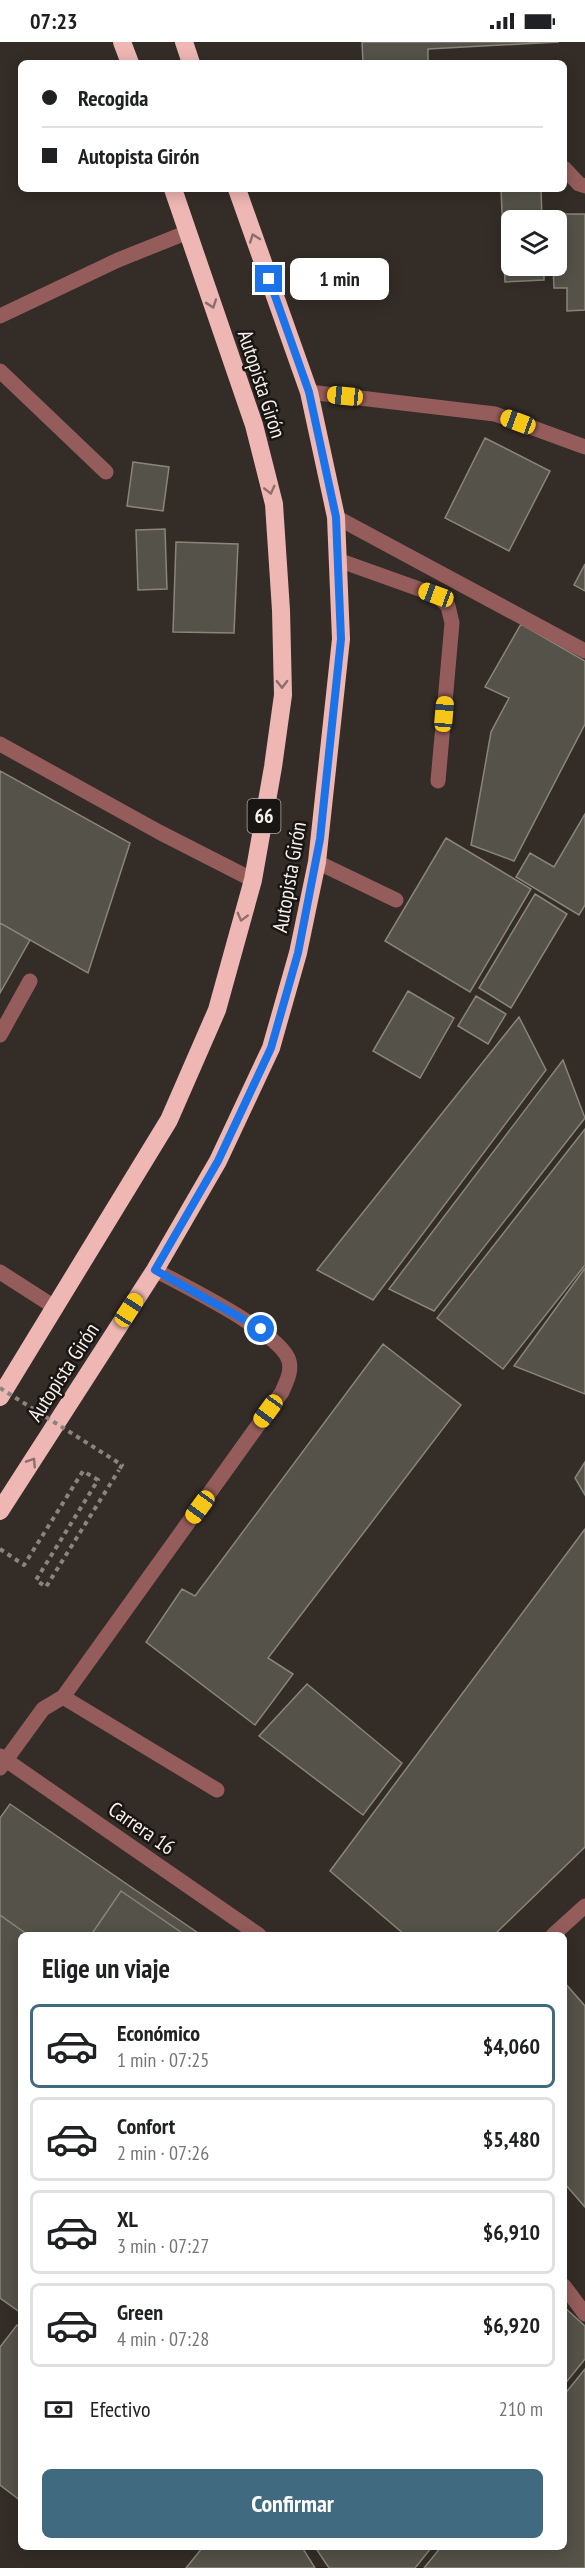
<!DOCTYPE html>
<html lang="es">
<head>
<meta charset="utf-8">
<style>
  body { margin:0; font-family:"PT Sans Narrow",sans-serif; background:#f6f6f6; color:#202124; height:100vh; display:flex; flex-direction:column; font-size:22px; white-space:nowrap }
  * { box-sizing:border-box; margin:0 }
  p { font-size:20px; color:#757577 }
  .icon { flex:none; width:33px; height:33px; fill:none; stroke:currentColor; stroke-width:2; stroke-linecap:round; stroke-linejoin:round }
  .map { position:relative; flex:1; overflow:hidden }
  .sheet { position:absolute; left:18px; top:1890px; width:549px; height:618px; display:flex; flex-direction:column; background:#fff; border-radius:9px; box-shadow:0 3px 15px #0003 }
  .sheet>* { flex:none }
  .top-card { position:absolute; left:18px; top:18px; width:549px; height:132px; border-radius:9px; box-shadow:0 3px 15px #0003; display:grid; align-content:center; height:132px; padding:0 24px; background:#fff }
  .buttons { position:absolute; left:501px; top:168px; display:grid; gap:12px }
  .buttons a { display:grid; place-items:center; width:66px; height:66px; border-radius:9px; background:#fff; box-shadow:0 3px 15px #0003; font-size:30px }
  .end { position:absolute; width:27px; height:27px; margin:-14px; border:8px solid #1a73e8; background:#fff; box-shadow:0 0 0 3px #fff }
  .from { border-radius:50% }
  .bubble { position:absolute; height:42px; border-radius:9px; background:#fff; box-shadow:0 3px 15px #0003; font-size:20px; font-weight:700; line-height:42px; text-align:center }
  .car { position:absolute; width:18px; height:36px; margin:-18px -9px; border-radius:8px; box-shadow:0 0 4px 2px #0007; background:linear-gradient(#f5c518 24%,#345 0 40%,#f5c518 0 76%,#345 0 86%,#f5c518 0) }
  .top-card b { display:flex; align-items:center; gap:21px; height:57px; font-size:22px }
  .top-card b+b { border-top:2px solid #e0e0e0 }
  .top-card i { width:15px; height:15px; background:#202124 }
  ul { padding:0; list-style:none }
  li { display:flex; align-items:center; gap:18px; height:84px; margin:0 12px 9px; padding:0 12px; border:3px solid #e0e0e0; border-radius:9px }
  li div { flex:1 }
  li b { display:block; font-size:22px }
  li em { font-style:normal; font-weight:700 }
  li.current { border-color:#406a7f }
  li>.icon { width:54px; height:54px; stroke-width:1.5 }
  h2 { padding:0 24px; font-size:27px; line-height:72px }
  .pay { display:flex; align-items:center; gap:15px; height:66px; padding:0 24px; font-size:22px }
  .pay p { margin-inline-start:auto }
  .action { display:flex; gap:12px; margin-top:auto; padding:12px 24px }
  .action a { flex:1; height:69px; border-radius:9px; background:#406a7f; color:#fff; font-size:24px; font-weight:700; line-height:69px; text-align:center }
  .status { display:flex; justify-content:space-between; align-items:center; height:42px; padding:0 30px; background:#fff; direction:ltr }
  .status svg { height:16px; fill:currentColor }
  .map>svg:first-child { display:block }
</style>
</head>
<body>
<div class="status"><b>07:23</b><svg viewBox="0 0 49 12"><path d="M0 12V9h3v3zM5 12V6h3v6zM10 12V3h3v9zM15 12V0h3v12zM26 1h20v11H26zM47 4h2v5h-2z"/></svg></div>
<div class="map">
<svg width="585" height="2526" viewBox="0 0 585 2526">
  <rect width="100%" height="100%" fill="#342c27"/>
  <path fill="#555249" stroke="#89857b" stroke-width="1.5" d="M362 0H559L428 7V21H363Z
    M501 147H541L542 178H512V224H544V238L505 240Z
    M553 172H585V268L567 269V246H554L553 224H556V178H553Z
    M485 396 550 429 509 509 445 476Z
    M133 420 169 425 163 469 127 464Z
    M165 487 167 547 138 548 136 488Z
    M176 500 238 502 234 591 173 590Z
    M585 522V549L574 543Z
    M521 582 585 619V682L514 819 471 803 491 690 509 656 485 645Z
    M0 729 130 801 88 931 0 881Z
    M585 772V863L579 873 516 835 530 811 554 825Z
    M446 796 531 847 470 950 385 899Z
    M535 852 567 872 511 966 479 946Z
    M0 881 30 898 0 951Z
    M408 949 454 976 420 1036 373 1009Z
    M476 954 506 972 488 1002 458 984Z
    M519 975 546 1028 373 1258 317 1228Z
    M563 1018 585 1076 434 1269 389 1247Z
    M585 1087V1223L503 1327 437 1276Z
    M585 1226V1352L514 1324Z
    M383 1302 461 1363 268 1616 293 1632 255 1683 146 1600 182 1547 195 1554Z
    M585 1420V1453L575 1436Z
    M585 1487V1805L494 1893H405L330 1829Z
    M307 1642 402 1721 363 1773 259 1694Z
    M10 1762 201 1893H21V2271L0 2256V1776Z
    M121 1849 185 1893H91Z
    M0 1873 28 1893H21V2271L0 2256Z
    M564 1940 585 1964V2165L564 2141Z
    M564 2265 585 2284V2317L564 2343Z
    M17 2283 21 2286V2459L0 2443V2305Z
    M585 2327V2526H424L441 2505H564V2353Z
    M203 2505H302L315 2526H186Z
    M315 2505H432L415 2526H329Z"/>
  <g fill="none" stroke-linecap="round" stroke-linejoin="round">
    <path stroke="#8a837f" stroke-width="4" stroke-dasharray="4.5 4.5" stroke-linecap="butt" d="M0 1507 24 1523 83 1429 98 1438 36 1538 46 1545 119 1428"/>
    <path stroke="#945d5b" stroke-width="15" d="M564 126 579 142 585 144
      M0 274 118 218 188 190
      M0 329 106 430
      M309 350 495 372 585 405
      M336 475 585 609
      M338 518 436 553 448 564 452 581 438 739
      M317 820 396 858
      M63 1655 217 1748
      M0 1714 259 1893
      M0 1726 43 1667 63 1655 282 1350C286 1340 292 1330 289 1319 282 1291 182 1243 155 1228
      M553 1893 585 1864
      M564 2244 585 2272"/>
    <path stroke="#945d5b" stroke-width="15" d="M0 702 159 790 253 838
      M0 993 30 939
      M0 1230 56 1266"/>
    <path stroke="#eeb7b4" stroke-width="18" d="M122 0 130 21
      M184 0 191 21
      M0 1355 169 1078 217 968 253 838 273 725 283 653 281 568 274 462 254 383 173 147
      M0 1469 155 1228 218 1119 271 1006 298 911 317 820 341 597 336 475 309 350 237 147"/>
    <path stroke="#8a837f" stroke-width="4" stroke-dasharray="4.5 4.5" stroke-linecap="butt" d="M0 1346 122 1423 119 1428"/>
  </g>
  <defs><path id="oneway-chevron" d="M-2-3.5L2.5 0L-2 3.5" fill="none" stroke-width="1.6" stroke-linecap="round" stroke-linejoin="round" transform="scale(1.5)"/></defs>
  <g stroke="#8e6e6c">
    <use href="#oneway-chevron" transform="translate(254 196) rotate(-110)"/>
    <use href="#oneway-chevron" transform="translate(212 262) rotate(71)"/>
    <use href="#oneway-chevron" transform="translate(270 448) rotate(76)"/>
    <use href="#oneway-chevron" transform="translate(282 642) rotate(89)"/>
    <use href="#oneway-chevron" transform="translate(242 875) rotate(105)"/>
    <use href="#oneway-chevron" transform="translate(32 1420) rotate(-57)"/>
  </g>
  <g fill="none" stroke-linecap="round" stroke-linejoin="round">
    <path stroke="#1a73e8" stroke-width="8" d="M261 1287 155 1228 218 1119 271 1006 298 911 320 797 341 597 336 475 309 350 269 237"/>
  </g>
  <g text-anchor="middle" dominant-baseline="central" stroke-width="5" stroke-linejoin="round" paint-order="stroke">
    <rect fill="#191513" stroke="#b4afac" stroke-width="1.5" x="247.5" y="757" width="33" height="34" rx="4.5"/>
    <g font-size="20" font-weight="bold" fill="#f7f1ed">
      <text x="264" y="774">66</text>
    </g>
    <g font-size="21" fill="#f7f1ed" stroke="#191513">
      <text transform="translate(262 342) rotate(72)">Autopista Girón</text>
      <text transform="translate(289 835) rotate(-80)">Autopista Girón</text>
      <text transform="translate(63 1330) rotate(-57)">Autopista Girón</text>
      <text transform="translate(142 1786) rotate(35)">Carrera 16</text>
    </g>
  </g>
</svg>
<div class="buttons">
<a><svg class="icon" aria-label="layers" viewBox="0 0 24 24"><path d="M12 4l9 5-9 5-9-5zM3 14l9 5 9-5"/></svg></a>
</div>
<i class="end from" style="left:261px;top:1287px"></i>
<i class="end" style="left:269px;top:237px"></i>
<div class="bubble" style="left:290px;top:216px;width:99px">1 min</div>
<i class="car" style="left:345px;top:354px;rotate:276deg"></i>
<i class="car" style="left:518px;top:380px;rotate:290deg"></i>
<i class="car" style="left:436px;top:553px;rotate:290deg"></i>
<i class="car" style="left:444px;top:672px;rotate:5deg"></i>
<i class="car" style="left:129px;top:1268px;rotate:33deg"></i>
<i class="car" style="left:268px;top:1369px;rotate:216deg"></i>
<i class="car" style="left:200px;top:1465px;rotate:216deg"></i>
<div class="top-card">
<b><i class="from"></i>Recogida</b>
<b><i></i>Autopista Girón</b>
</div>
<section class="sheet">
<h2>Elige un viaje</h2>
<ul>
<li class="current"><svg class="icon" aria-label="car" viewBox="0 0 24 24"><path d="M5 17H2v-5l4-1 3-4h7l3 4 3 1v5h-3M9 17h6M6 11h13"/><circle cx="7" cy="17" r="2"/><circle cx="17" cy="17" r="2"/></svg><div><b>Económico</b><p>1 min · 07:25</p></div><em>$4,060</em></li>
<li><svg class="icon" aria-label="car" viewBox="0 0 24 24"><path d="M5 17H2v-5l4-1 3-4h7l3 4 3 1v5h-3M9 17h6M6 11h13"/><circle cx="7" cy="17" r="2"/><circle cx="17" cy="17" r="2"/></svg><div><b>Confort</b><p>2 min · 07:26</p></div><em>$5,480</em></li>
<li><svg class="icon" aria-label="car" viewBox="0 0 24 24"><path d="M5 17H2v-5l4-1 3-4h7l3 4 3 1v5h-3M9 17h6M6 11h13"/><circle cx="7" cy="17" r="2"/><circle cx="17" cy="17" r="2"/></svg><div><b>XL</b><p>3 min · 07:27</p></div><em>$6,910</em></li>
<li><svg class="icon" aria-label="car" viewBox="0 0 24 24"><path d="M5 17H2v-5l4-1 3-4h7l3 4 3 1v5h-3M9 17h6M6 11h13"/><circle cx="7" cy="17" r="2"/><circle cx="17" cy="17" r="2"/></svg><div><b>Green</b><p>4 min · 07:28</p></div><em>$6,920</em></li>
</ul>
<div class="pay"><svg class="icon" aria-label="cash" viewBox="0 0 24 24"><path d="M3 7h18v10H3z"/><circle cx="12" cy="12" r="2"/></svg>Efectivo<p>210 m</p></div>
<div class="action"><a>Confirmar</a></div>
</section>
</div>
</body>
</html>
